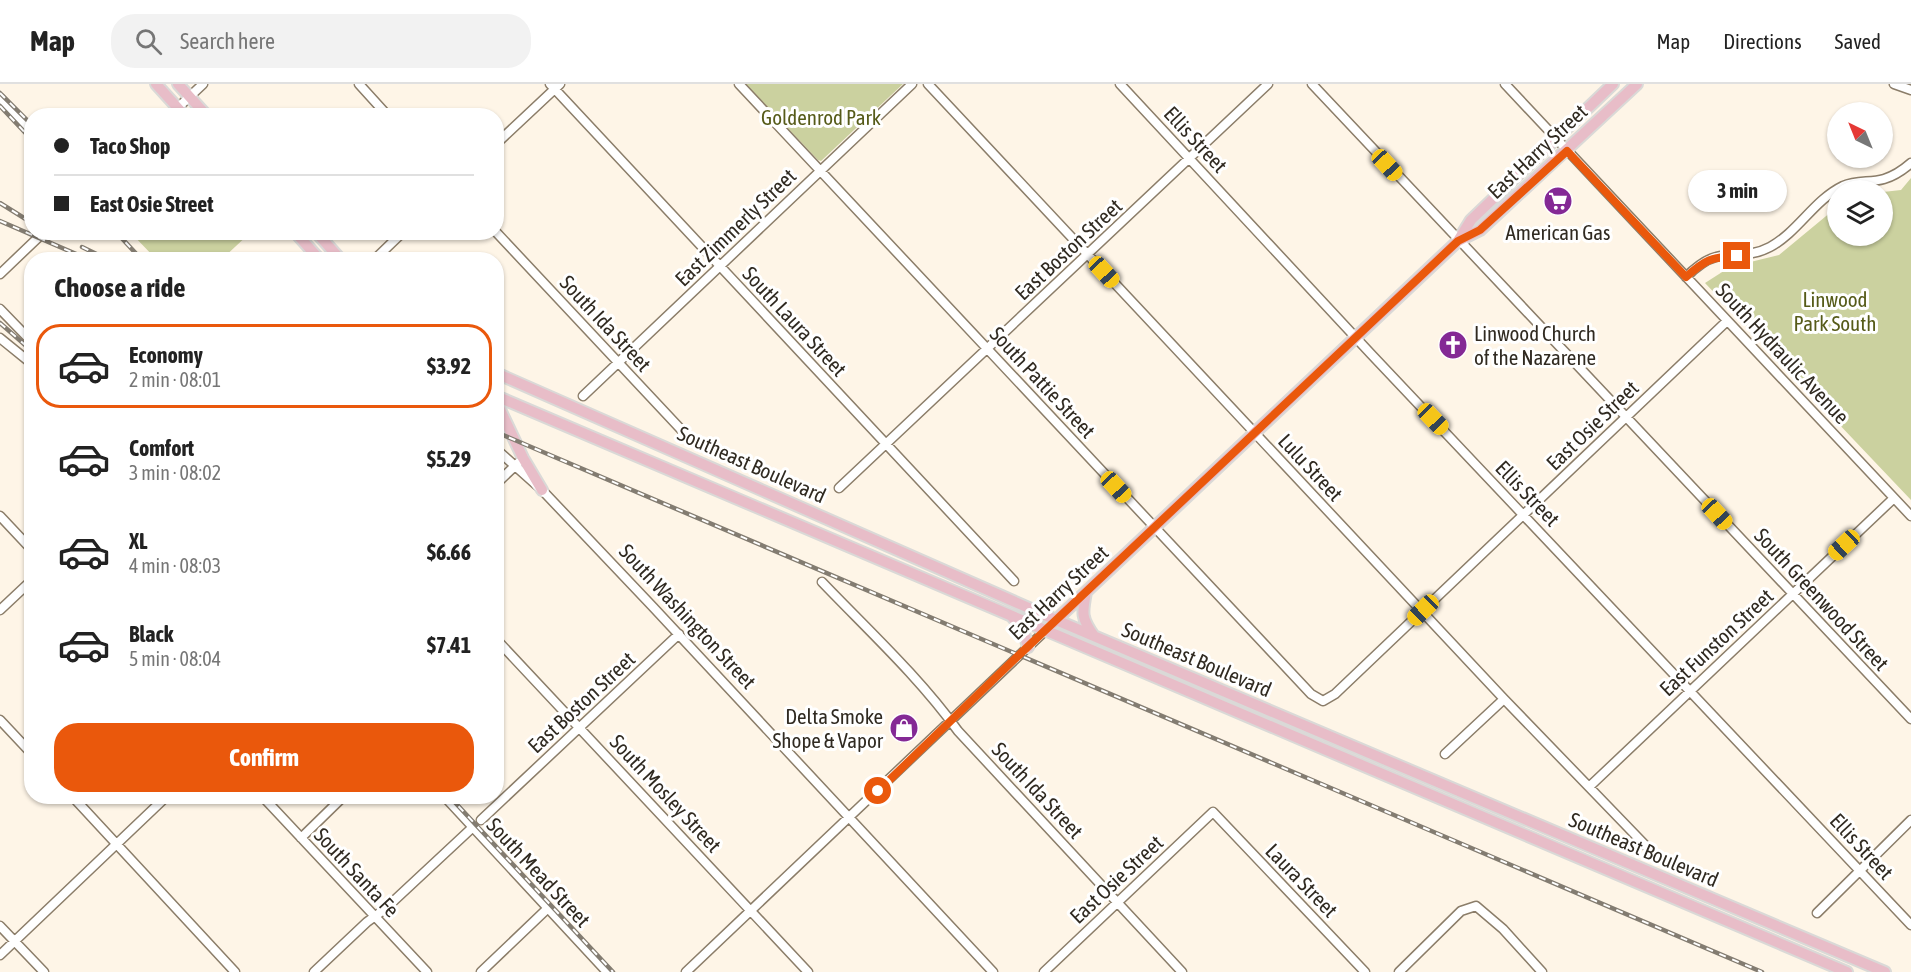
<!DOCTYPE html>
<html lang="en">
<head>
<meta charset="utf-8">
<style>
  body { margin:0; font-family:"Asap Condensed",sans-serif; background:#f2f2f2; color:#222; height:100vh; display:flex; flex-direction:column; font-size:22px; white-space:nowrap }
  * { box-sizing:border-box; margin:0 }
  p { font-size:20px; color:#767676 }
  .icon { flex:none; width:33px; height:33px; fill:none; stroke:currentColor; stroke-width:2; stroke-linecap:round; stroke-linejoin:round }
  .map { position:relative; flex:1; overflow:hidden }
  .drawer { position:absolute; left:24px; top:168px; width:480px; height:552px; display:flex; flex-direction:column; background:#fff; border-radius:24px; box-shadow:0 2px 4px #0004 }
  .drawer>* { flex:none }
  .guide { position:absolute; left:24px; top:24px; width:480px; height:132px; border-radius:24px; box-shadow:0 2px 4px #0004; display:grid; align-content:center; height:132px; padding:0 30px; background:#fff }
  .needle { width:39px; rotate:317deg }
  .fabs { position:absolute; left:1827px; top:18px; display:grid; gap:12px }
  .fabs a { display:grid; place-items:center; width:66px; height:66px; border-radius:50%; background:#fff; box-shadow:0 2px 4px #0004; font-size:30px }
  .end { position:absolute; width:27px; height:27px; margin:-14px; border:8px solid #ea580c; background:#fff; box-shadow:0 0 0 3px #fff }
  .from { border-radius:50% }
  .bubble { position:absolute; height:42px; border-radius:21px; background:#fff; box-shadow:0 2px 4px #0004; font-size:20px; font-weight:700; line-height:42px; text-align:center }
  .car { position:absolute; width:18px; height:36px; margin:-18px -9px; border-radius:8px; box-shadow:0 0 4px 2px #0007; background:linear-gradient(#f5c518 24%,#345 0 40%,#f5c518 0 76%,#345 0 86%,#f5c518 0) }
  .guide b { display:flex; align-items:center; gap:21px; height:57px; font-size:22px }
  .guide b+b { border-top:2px solid #e0e0e0 }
  .guide i { width:15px; height:15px; background:#222 }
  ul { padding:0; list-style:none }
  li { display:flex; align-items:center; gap:18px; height:84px; margin:0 12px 9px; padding:0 18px; border:3px solid transparent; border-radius:24px }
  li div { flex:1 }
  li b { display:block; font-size:22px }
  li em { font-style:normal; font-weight:700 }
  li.current { border-color:#ea580c }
  li>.icon { width:54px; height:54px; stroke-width:1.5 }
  h2 { padding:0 30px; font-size:27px; line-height:72px }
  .primary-button { display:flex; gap:12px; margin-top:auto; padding:12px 30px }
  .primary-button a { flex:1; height:69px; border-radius:24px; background:#ea580c; color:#fff; font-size:24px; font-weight:700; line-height:69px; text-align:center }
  header { display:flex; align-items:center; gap:36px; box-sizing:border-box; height:84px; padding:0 30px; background:#fff; border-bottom:2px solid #e0e0e0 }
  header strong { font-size:28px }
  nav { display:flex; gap:33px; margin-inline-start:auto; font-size:21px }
  .search { width:420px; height:54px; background:#f2f2f2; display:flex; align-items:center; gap:15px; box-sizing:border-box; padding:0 21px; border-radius:24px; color:#767676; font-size:22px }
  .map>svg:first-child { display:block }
</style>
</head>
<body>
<header>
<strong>Map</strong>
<div class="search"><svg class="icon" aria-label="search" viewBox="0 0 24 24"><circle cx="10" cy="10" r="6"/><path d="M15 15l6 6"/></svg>Search here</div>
<nav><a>Map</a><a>Directions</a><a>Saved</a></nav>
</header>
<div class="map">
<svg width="1911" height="888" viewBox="0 0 1911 888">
  <rect width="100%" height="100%" fill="#fef5e7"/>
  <path fill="#cbd19f" d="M746 0H903L821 77 818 76Z
    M1911 94V416L1705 199 1730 183 1779 171 1837 123 1838 152H1882L1883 108 1901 106Z
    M131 149H250L221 176 156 175Z"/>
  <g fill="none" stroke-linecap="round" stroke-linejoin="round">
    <g stroke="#8b7d69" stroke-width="11">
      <path id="minor" d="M359 0 388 32
        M550 0 1014 497
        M739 0 1311 610 1323 617 1335 610 1727 237
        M928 0 1504 615 1646 762
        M1120 0 1371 270 1911 841
        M1312 0 1911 635
        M1505 0 1911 432
        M1894 0 1911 6
        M0 14 32 49
        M169 32 203 0
        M496 60 560 0
        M496 148 689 354
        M374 176 403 148
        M0 190 44 148
        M1686 193C1694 185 1704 176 1716 173 1734 168 1749 174 1770 163 1798 148 1814 116 1843 102 1857 96 1870 99 1884 95 1894 92 1903 86 1911 79
        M0 225 32 258
        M0 254 32 280
        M583 312 912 0
        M496 365 542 406 653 523 993 888
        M496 400 518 379
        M839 404 1268 0
        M0 432 32 466
        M822 498C868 546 919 593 958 647L1182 888
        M0 526 32 496
        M496 555 808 888
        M0 636 32 670
        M1445 670 1504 615
        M1589 703 1894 414
        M72 712 235 888
        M262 712 427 888
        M444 712 607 888
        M481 736 679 550
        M301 754 344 712
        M1817 829 1911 736
        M0 842 44 888
        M0 871 167 712
        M314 888 367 838 385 825 473 743
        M481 888 548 824
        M686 888 1046 546
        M1044 888 1213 728 1365 888
        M1399 888 1461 827 1476 822 1503 845 1542 888"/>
    </g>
    <g stroke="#dad9d7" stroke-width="14">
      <path id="major" d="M156 0 185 32
        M178 0 207 32
        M295 148 320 176
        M316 148 341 176
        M1458 157 1480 146 1637 0
        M496 289 1056 536 1885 888
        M496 312 1847 888
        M496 317 523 374 542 406
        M1086 508C1082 529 1081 534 1094 552
        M1013 534 1022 542 1028 563
        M1053 539 1458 157 1471 136 1613 0"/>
    </g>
    <use href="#minor" stroke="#fff" stroke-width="8"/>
    <use href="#major" stroke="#e8bdc8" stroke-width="10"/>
    <g stroke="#837c71" stroke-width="4.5">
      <path id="rail" d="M0 9 32 41
        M0 22 32 56
        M0 119 32 139
        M0 137 90 176
        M116 148 142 176
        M82 163 109 176
        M0 239 32 267
        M496 348 1762 888
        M449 712 613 888"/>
    </g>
    <use href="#rail" stroke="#fff" stroke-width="2" stroke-dasharray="7" stroke-linecap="butt"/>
  </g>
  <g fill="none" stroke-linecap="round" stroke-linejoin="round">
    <path stroke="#ea580c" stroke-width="8" d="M878 707 1019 571 1458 157 1480 146 1567 67 1686 193C1705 176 1711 173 1737 172"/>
  </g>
  <defs>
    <g id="supermarket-disc" transform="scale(1.5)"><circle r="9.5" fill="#842995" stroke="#fff"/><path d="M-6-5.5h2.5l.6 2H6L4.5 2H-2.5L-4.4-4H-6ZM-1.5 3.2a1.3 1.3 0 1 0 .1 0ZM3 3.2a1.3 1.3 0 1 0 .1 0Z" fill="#fff"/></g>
    <g id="church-disc" transform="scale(1.5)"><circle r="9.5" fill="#842995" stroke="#fff"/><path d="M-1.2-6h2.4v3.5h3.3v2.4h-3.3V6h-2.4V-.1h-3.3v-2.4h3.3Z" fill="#fff"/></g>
    <g id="shop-disc" transform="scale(1.5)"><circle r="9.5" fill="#842995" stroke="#fff"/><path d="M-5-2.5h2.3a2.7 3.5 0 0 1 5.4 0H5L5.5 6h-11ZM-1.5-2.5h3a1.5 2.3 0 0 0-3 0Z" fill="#fff"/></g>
  </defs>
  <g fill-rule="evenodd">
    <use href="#supermarket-disc" x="1558" y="117"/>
    <use href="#church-disc" x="1453" y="261"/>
    <use href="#shop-disc" x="904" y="644"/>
  </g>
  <g text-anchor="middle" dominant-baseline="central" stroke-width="6" stroke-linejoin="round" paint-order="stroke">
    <g font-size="21" fill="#565b19" stroke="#fff">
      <text x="821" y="33">Goldenrod Park</text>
      <text x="1835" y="215">Linwood<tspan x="1835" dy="24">Park South</tspan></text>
    </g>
    <g font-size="21" fill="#302a21" stroke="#fff">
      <text transform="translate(1196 55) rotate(47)">Ellis Street</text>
      <text transform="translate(1537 67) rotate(-43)">East Harry Street</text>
      <text transform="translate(735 143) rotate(-44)">East Zimmerly Street</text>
      <text transform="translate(1068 165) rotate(-43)">East Boston Street</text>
      <text transform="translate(795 237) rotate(47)">South Laura Street</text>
      <text transform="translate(606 239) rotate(47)">South Ida Street</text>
      <text transform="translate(1783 269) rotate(47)">South Hydraulic Avenue</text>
      <text transform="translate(1043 298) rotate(47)">South Pattie Street</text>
      <text transform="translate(1592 341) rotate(-44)">East Osie Street</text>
      <text transform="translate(752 380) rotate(24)">Southeast Boulevard</text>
      <text transform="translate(1311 383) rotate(47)">Lulu Street</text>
      <text transform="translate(1528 409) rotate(46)">Ellis Street</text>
      <text transform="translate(1058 508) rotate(-43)">East Harry Street</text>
      <text transform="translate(1822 515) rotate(47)">South Greenwood Street</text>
      <text transform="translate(688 532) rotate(47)">South Washington Street</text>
      <text transform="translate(1716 558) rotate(-43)">East Funston Street</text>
      <text transform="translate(1197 575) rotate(23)">Southeast Boulevard</text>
      <text transform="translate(581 618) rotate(-43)">East Boston Street</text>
      <text transform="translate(1038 706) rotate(47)">South Ida Street</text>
      <text transform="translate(666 709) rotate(47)">South Mosley Street</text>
      <text transform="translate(1862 762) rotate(47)">Ellis Street</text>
      <text transform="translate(1644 765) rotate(23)">Southeast Boulevard</text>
      <text transform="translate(357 788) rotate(47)">South Santa Fe</text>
      <text transform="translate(539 788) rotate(47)">South Mead Street</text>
      <text transform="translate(1116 795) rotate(-43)">East Osie Street</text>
      <text transform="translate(1302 796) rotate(46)">Laura Street</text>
    </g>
    <g font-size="21" fill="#302a21" stroke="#fff">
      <text x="1558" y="148">American Gas</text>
      <text x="1474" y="249" text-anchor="start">Linwood Church<tspan x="1474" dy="24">of the Nazarene</tspan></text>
      <text x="883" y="632" text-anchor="end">Delta Smoke<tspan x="883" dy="24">Shope &amp; Vapor</tspan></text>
    </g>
  </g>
</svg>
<div class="fabs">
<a><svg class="needle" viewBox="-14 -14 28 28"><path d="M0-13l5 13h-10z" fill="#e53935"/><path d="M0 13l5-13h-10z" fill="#767676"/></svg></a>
<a><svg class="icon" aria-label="layers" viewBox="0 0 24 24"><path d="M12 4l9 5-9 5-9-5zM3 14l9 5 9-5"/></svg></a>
</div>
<i class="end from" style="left:878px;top:707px"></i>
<i class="end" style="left:1737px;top:172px"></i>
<div class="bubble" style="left:1688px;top:86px;width:99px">3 min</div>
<i class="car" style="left:1387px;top:81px;rotate:137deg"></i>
<i class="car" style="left:1104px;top:188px;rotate:137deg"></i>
<i class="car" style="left:1433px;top:335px;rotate:136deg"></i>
<i class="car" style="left:1116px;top:403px;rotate:137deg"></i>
<i class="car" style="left:1717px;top:430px;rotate:137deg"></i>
<i class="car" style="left:1844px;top:461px;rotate:227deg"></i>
<i class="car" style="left:1423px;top:526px;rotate:226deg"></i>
<div class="guide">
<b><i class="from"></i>Taco Shop</b>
<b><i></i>East Osie Street</b>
</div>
<section class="drawer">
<h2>Choose a ride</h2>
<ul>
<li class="current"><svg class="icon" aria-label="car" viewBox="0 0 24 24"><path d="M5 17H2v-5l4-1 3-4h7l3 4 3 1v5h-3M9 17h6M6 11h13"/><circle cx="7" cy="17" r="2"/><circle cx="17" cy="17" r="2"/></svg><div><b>Economy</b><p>2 min · 08:01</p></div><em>$3.92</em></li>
<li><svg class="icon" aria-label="car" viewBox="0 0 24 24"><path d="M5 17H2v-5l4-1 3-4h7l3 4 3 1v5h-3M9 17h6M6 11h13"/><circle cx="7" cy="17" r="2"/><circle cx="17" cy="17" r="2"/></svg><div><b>Comfort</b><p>3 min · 08:02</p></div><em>$5.29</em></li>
<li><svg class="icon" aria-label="car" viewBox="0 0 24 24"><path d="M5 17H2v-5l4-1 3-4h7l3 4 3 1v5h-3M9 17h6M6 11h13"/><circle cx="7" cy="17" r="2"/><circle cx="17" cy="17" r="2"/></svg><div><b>XL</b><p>4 min · 08:03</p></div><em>$6.66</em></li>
<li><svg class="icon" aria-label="car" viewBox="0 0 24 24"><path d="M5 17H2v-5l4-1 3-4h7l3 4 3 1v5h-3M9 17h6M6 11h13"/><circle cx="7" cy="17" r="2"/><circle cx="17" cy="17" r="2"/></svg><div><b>Black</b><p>5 min · 08:04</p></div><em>$7.41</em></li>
</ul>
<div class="primary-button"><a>Confirm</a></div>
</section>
</div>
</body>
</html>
